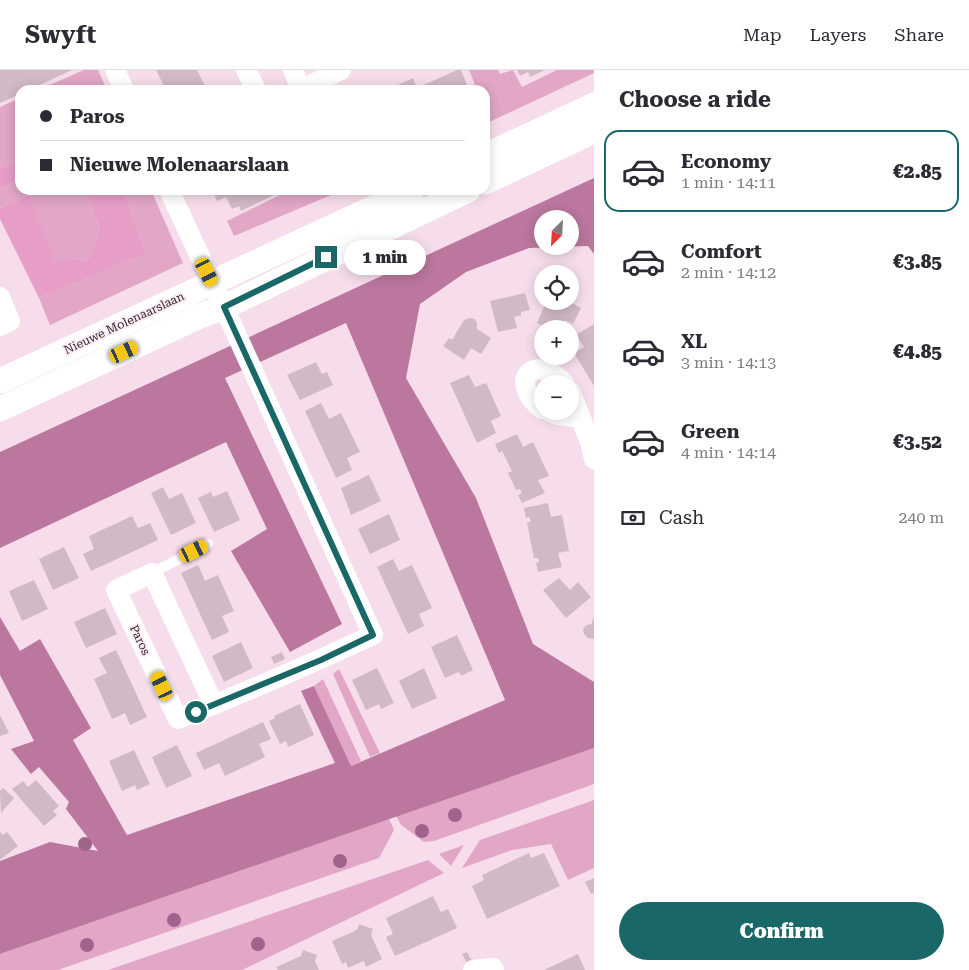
<!DOCTYPE html>
<html lang="en">
<head>
<meta charset="utf-8">
<style>
  body { margin:0; font-family:"Roboto Serif",serif; background:#f7f7f7; color:#2b2b33; height:100vh; display:flex; flex-direction:column; font-size:19px; white-space:nowrap }
  * { box-sizing:border-box; margin:0 }
  p { font-size:16px; color:#7c7c81 }
  .icon { flex:none; width:28px; height:28px; fill:none; stroke:currentColor; stroke-width:2; stroke-linecap:round; stroke-linejoin:round }
  .map { position:relative; flex:1; overflow:hidden }
  .side { display:flex; flex-direction:column; background:#fff; width:375px }
  .side>* { flex:none }
  .top-card { position:absolute; left:15px; top:15px; width:475px; height:110px; border-radius:15px; box-shadow:0 2px 12px #0003; display:grid; align-content:center; height:110px; padding:0 25px; background:#fff }
  .needle { width:32px; rotate:204deg }
  .tools { position:absolute; left:534px; top:140px; display:grid; gap:10px }
  .tools a { display:grid; place-items:center; width:45px; height:45px; border-radius:50%; background:#fff; box-shadow:0 2px 12px #0003; font-size:25px }
  .end { position:absolute; width:22px; height:22px; margin:-11px; border:6px solid #196767; background:#fff; box-shadow:0 0 0 2px #fff }
  .from { border-radius:50% }
  .bubble { position:absolute; height:35px; border-radius:18px; background:#fff; box-shadow:0 2px 12px #0003; font-size:16px; font-weight:800; line-height:35px; text-align:center }
  .car { position:absolute; width:15px; height:30px; margin:-15px -8px; border-radius:6px; box-shadow:0 0 4px 1px #0007; background:linear-gradient(#f5c518 24%,#345 0 40%,#f5c518 0 76%,#345 0 86%,#f5c518 0) }
  .top-card b { display:flex; align-items:center; gap:18px; height:48px; font-size:19px }
  .top-card b+b { border-top:1px solid #e1e1e2 }
  .top-card i { width:12px; height:12px; background:#2b2b33 }
  ul { padding:0; list-style:none }
  li { display:flex; align-items:center; gap:15px; height:82px; margin:0 10px 8px; padding:0 15px; border:2px solid transparent; border-radius:15px }
  li div { flex:1 }
  li b { display:block; font-size:19px }
  li em { font-style:normal; font-weight:800 }
  li.on { border-color:#196767 }
  li>.icon { width:45px; height:45px; stroke-width:1.5 }
  h2 { padding:0 25px; font-size:22px; line-height:60px }
  .pay { display:flex; align-items:center; gap:12px; height:55px; padding:0 25px; font-size:19px }
  .pay p { margin-inline-start:auto }
  .primary-button { display:flex; gap:10px; margin-top:auto; padding:10px 25px }
  .primary-button a { flex:1; height:58px; border-radius:30px; background:#196767; color:#fff; font-size:20px; font-weight:800; line-height:58px; text-align:center }
  header { display:flex; align-items:center; gap:30px; box-sizing:border-box; height:70px; padding:0 25px; background:#fff; border-bottom:1px solid #e1e1e2 }
  header strong { font-size:24px }
  nav { display:flex; gap:28px; margin-inline-start:auto; font-size:18px }
  main { display:flex; flex:1; min-height:0 }
  .map>svg:first-child { display:block }
</style>
</head>
<body>
<header>
<strong>Swyft</strong>
<nav><a>Map</a><a>Layers</a><a>Share</a></nav>
</header>
<main>
<div class="map">
<svg width="594" height="900" viewBox="0 0 594 900">
  <rect width="100%" height="100%" fill="#f7ddeb"/>
  <path fill="#e2a6c7" d="M84 0H98L107 20H38Z
    M469 0H498L500 4 513 0 522 17 557 0H594V3L485 54V20H466L475 14Z
    M20 28V89L0 98V37Z
    M20 109V120H84L100 158 96 173 87 191 68 188 56 193 29 125 0 138V119Z
    M123 120H151L183 193 50 255 39 228 146 184Z
    M290 120H343L234 166 227 151Z
    M339 599 380 683 370 687 333 604Z
    M323 609 361 691 351 696 314 616Z
    M594 678V714L434 771 424 772 401 755 396 746Z
    M594 730V798L568 810 551 774 512 780 462 798 480 770Z
    M389 749 394 760 379 788 58 900H0V884Z
    M464 775 451 796 439 784Z
    M428 790 444 803 242 900H108Z"/>
  <path fill="#e69ec7" d="M20 89V109L0 119V98Z
    M84 120H123L146 184 39 228 0 149V138L29 125 56 192 68 188 87 191 96 173 100 158Z"/>
  <path fill="#bb779e" fill-rule="evenodd" d="M594 108V184L588 176 529 178 466 202 420 234 406 308 476 428 533 574 594 612V678L0 884V791L50 772 98 781 66 739 69 732 39 697 31 704 11 679 34 671 0 605V547L20 581 40 569 91 658 73 670 127 765 335 693 301 621 314 616 351 696 505 630 346 253 225 308 342 554 290 582 231 481 267 459 226 372 0 478V382ZM542 149H570V176H542Z"/>
  <path fill="#d2b9c6" d="M0 0H72L29 20H20V24L0 33Z
    M156 0H197L207 20H166Z
    M457 0H461L467 15 459 20H387L413 8 417 18Z
    M517 0H545L530 7 528 2 520 6Z
    M212 120H285L241 141 239 136 232 139 226 127 217 131Z
    M525 223 530 240 521 242V245L514 247 517 258 498 262 490 231Z
    M541 231H568L581 238 573 254 565 250 564 253 559 251 555 259H549L537 253 544 237Z
    M470 248 475 249 477 253V259L491 268 481 284 471 278 464 290 443 276 449 268 452 270 464 250Z
    M594 254V316L574 283 584 277 576 265Z
    M316 292 322 304 327 302 333 315 300 330 287 305Z
    M469 305 475 317 486 313 501 346 491 351 496 363 477 373 450 313Z
    M321 333 329 349 341 343 360 382 347 388 352 400 336 408 305 341Z
    M517 364 523 377 533 372 549 406 538 410 545 423 522 433 518 425 522 423 520 419 516 420 508 403 512 401 502 381 499 383 495 374Z
    M369 405 381 431 351 445 341 418Z
    M163 417 169 429 182 423 196 453 171 465 151 423Z
    M227 421 240 450 214 462 198 428 211 422 213 427Z
    M548 433 551 447 562 445 569 481 558 483 562 497 538 502 536 493 539 492 538 488H534L527 453 531 451 529 447 526 448 524 438Z
    M389 444 400 470 370 484 358 459Z
    M132 446 138 458 150 453 158 470 91 501 83 484 94 479 89 466Z
    M64 477 79 508 53 520 39 489Z
    M393 489 399 501 412 495 432 538 419 544 424 556 408 564 377 497Z
    M198 495 205 511 218 505 234 541 222 546 229 562 212 570 181 503Z
    M559 508 570 520 578 512 591 527 566 548 543 520Z
    M34 510 48 539 22 551 9 521Z
    M105 538 117 564 86 578 74 552Z
    M593 548H594V569L588 568 584 564 583 559 587 555 592 554Z
    M457 565 473 600 461 606 459 602 445 608 431 577Z
    M241 572 253 598 224 612 212 586Z
    M116 580 147 647 130 655 125 643 112 649 94 609 107 603 99 588Z
    M282 582 285 589 274 594 271 587Z
    M377 598 394 633 381 639 379 634 366 640 352 610Z
    M424 598 437 628 412 639 399 611Z
    M300 634 314 665 288 677 286 671 280 674 269 651 275 648 274 646Z
    M0 645 9 663 0 666Z
    M263 652 271 669 259 674 265 687 225 706 219 693 204 700 196 683Z
    M177 675 192 706 166 718 152 687Z
    M134 680 150 714 137 720 135 715 122 721 109 691Z
    M36 710 59 736 53 741 57 745 44 756 12 719 23 711 28 717Z
    M3 718 14 728 1 743 0 721Z
    M0 762 3 765 7 762 18 776 0 790Z
    M529 783 531 788 544 783 560 816 487 849 472 816 484 810 482 805Z
    M594 808V823L591 824 585 812Z
    M433 826 441 842 448 839 457 858 395 886 386 867 393 864 386 848Z
    M359 854 373 859 371 865 382 889 366 897 364 891 348 898 346 892 342 894 332 871 357 860Z
    M303 880 317 885 315 891 319 900H278L276 897 301 886Z
    M467 882 472 891 467 893 462 884Z
    M578 884 585 900H544Z"/>
  <g fill="none" stroke-linecap="round" stroke-linejoin="round">
    <path stroke="#fff" stroke-width="10" d="M152 503 208 474"/>
    <path stroke="#fff" stroke-width="20" d="M115 0 124 20
      M246 0 256 20
      M293 0 301 19
      M300 20 341 0
      M169 120 234 259 373 565C309 595 244 623 178 649L116 520 152 503 214 635
      M0 227 10 251 0 256
      M570 321 590 372 594 389
      M542 339C507 312 533 280 565 314
      M549 341 558 345 581 348
      M473 900 493 898 494 900"/>
    <path stroke="#fff" stroke-width="25" d="M485 86 594 35
      M485 112 594 61
      M0 311 412 120
      M0 339 200 246 224 237 468 120"/>
  </g>
  <g fill="#9f638c">
    <circle cx="455" cy="745" r="7"/>
    <circle cx="422" cy="761" r="7"/>
    <circle cx="85" cy="774" r="7"/>
    <circle cx="340" cy="791" r="7"/>
    <circle cx="174" cy="850" r="7"/>
    <circle cx="258" cy="874" r="7"/>
    <circle cx="87" cy="875" r="7"/>
  </g>
  <g fill="none" stroke-linecap="round" stroke-linejoin="round">
    <path stroke="#196767" stroke-width="6" d="M196 642 321 590 373 565 224 237 326 187"/>
  </g>
  <g text-anchor="middle" dominant-baseline="central" stroke-width="4.5" stroke-linejoin="round" paint-order="stroke">
    <g font-size="12" fill="#32282e" stroke="#fdeef6">
      <text transform="translate(124 253) rotate(-25)">Nieuwe Molenaarslaan</text>
      <text transform="translate(140 570) rotate(64)">Paros</text>
    </g>
  </g>
</svg>
<div class="tools">
<a><svg class="needle" viewBox="-14 -14 28 28"><path d="M0-13l5 13h-10z" fill="#e53935"/><path d="M0 13l5-13h-10z" fill="#7c7c81"/></svg></a>
<a><svg class="icon" aria-label="locate" viewBox="0 0 24 24"><circle cx="12" cy="12" r="6"/><path d="M12 2v4M12 18v4M2 12h4M18 12h4"/></svg></a>
<a>+</a>
<a>−</a>
</div>
<i class="end from" style="left:196px;top:642px"></i>
<i class="end" style="left:326px;top:187px"></i>
<div class="bubble" style="left:344px;top:170px;width:82px">1 min</div>
<i class="car" style="left:207px;top:202px;rotate:153deg"></i>
<i class="car" style="left:124px;top:282px;rotate:65deg"></i>
<i class="car" style="left:194px;top:481px;rotate:64deg"></i>
<i class="car" style="left:162px;top:616px;rotate:335deg"></i>
<div class="top-card">
<b><i class="from"></i>Paros</b>
<b><i></i>Nieuwe Molenaarslaan</b>
</div>
</div>
<section class="side">
<h2>Choose a ride</h2>
<ul>
<li class="on"><svg class="icon" aria-label="car" viewBox="0 0 24 24"><path d="M5 17H2v-5l4-1 3-4h7l3 4 3 1v5h-3M9 17h6M6 11h13"/><circle cx="7" cy="17" r="2"/><circle cx="17" cy="17" r="2"/></svg><div><b>Economy</b><p>1 min · 14:11</p></div><em>€2.85</em></li>
<li><svg class="icon" aria-label="car" viewBox="0 0 24 24"><path d="M5 17H2v-5l4-1 3-4h7l3 4 3 1v5h-3M9 17h6M6 11h13"/><circle cx="7" cy="17" r="2"/><circle cx="17" cy="17" r="2"/></svg><div><b>Comfort</b><p>2 min · 14:12</p></div><em>€3.85</em></li>
<li><svg class="icon" aria-label="car" viewBox="0 0 24 24"><path d="M5 17H2v-5l4-1 3-4h7l3 4 3 1v5h-3M9 17h6M6 11h13"/><circle cx="7" cy="17" r="2"/><circle cx="17" cy="17" r="2"/></svg><div><b>XL</b><p>3 min · 14:13</p></div><em>€4.85</em></li>
<li><svg class="icon" aria-label="car" viewBox="0 0 24 24"><path d="M5 17H2v-5l4-1 3-4h7l3 4 3 1v5h-3M9 17h6M6 11h13"/><circle cx="7" cy="17" r="2"/><circle cx="17" cy="17" r="2"/></svg><div><b>Green</b><p>4 min · 14:14</p></div><em>€3.52</em></li>
</ul>
<div class="pay"><svg class="icon" aria-label="cash" viewBox="0 0 24 24"><path d="M3 7h18v10H3z"/><circle cx="12" cy="12" r="2"/></svg>Cash<p>240 m</p></div>
<div class="primary-button"><a>Confirm</a></div>
</section>
</main>
</body>
</html>
